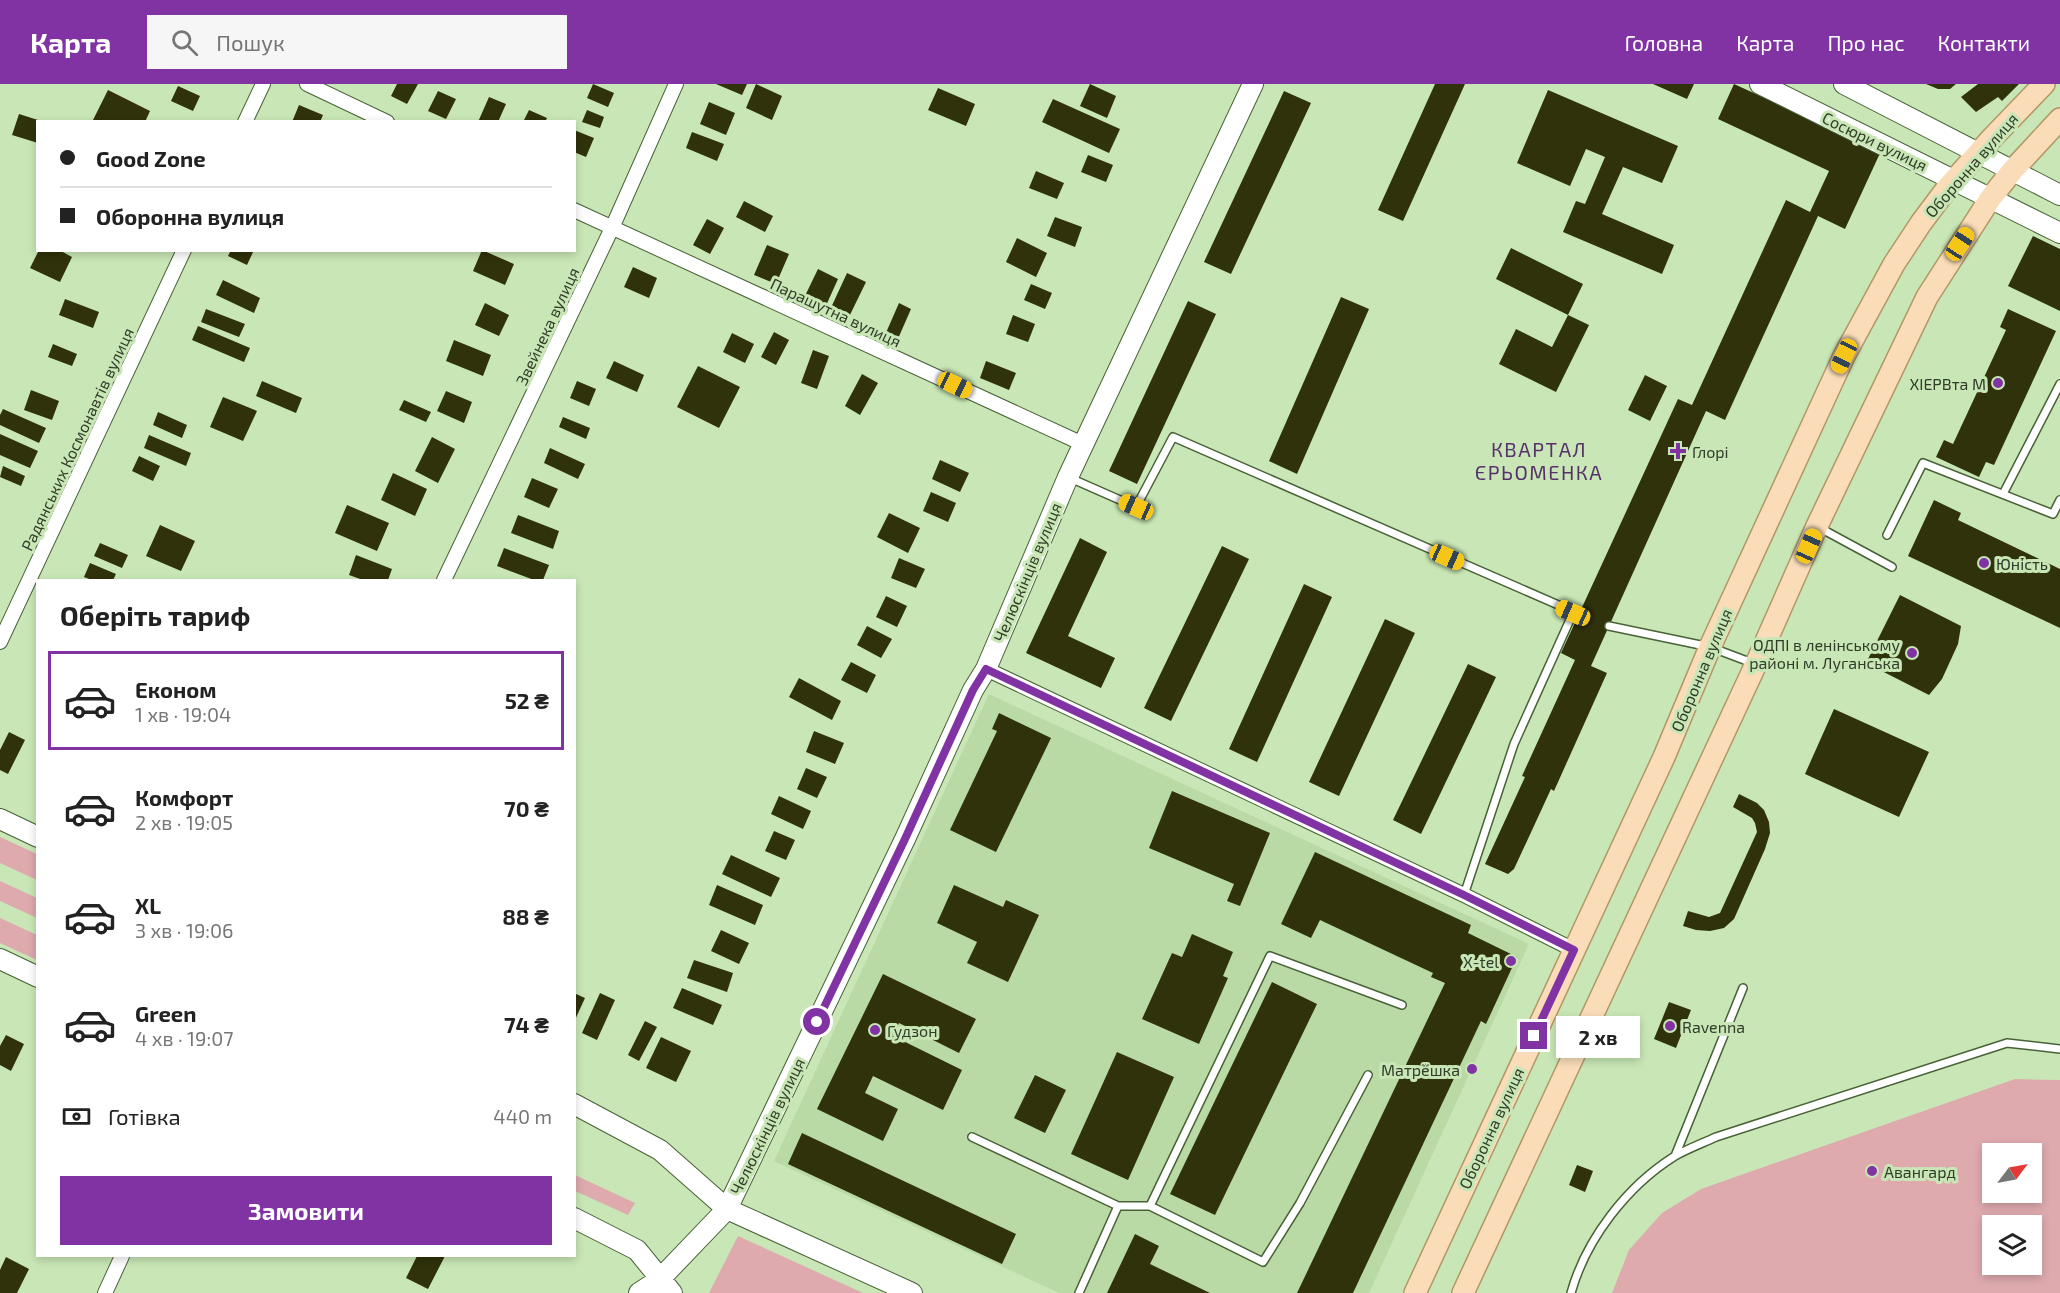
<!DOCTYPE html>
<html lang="uk">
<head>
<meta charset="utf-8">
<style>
  body { margin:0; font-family:"Exo 2",sans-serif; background:#f6f6f6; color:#222; height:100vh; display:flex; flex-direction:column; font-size:22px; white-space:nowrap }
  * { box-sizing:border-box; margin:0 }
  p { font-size:20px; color:#767676 }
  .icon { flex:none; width:33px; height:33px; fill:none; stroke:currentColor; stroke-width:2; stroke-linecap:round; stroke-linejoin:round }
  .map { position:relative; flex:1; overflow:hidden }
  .sheet { position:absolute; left:36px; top:495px; width:540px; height:678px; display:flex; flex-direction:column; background:#fff; border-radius:0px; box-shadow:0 3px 9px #0003 }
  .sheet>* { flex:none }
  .top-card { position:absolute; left:36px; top:36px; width:540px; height:132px; border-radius:0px; box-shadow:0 3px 9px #0003; display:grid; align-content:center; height:132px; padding:0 24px; background:#fff }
  .needle { width:39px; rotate:58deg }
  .buttons { position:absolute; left:1982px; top:1059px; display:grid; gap:12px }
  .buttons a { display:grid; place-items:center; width:60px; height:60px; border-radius:0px; background:#fff; box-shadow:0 3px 9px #0003; font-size:30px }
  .end { position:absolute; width:27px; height:27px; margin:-14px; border:8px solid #8133a4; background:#fff; box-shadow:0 0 0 3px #fff }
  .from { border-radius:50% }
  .bubble { position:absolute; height:42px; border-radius:0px; background:#fff; box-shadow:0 3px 9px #0003; font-size:20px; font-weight:700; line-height:42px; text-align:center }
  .car { position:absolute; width:18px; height:36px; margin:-18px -9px; border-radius:8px; box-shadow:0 0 4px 2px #0007; background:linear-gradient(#f5c518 24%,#345 0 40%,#f5c518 0 76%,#345 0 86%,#f5c518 0) }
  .top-card b { display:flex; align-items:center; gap:21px; height:57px; font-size:22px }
  .top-card b+b { border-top:2px solid #e0e0e0 }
  .top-card i { width:15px; height:15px; background:#222 }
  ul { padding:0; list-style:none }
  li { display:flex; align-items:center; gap:18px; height:99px; margin:0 12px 9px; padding:0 12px; border:3px solid transparent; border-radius:0px }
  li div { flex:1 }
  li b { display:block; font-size:22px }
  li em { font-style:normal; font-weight:700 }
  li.on { border-color:#8133a4 }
  li>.icon { width:54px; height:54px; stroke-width:1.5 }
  h2 { padding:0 24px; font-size:27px; line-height:72px }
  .pay { display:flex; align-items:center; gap:15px; height:66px; padding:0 24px; font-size:22px }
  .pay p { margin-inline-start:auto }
  .cta { display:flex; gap:12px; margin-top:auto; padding:12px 24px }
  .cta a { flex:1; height:69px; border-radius:0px; background:#8133a4; color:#fff; font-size:24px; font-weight:700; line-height:69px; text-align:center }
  header { display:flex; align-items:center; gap:36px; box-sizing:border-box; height:84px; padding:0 30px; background:#8133a4; color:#fff }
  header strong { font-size:28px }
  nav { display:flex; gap:33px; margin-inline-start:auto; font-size:21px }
  .search { width:420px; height:54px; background:#f6f6f6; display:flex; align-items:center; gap:15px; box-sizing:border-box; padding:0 21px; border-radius:0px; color:#767676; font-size:22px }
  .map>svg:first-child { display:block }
</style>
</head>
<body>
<header>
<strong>Карта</strong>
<div class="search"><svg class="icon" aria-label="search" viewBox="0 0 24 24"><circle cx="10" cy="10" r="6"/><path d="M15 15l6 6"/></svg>Пошук</div>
<nav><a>Головна</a><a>Карта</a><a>Про нас</a><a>Контакти</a></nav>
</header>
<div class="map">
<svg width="2060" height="1209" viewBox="0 0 2060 1209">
  <rect width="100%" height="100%" fill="#c9e7b6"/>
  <path fill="#badaa5" d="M989 610 1529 860 1369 1209H1059L774 1077Z"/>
  <path fill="#deaaae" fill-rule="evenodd" d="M0 753 37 770V796L0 779Z
    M0 797 37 814V834L0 817Z
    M0 834 37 851V876L0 859Z
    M2015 995 2060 996V1209H1612L1629 1166 1662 1129 1701 1105ZM1992 1070H2031V1108H1992ZM1992 1142H2031V1180H1992Z
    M575 1091 635 1119 628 1131 575 1107Z
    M738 1152 863 1209H709Z"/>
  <path fill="#2f320a" d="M397 0H418L407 20 391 12Z
    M593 0 614 9 608 23 587 14Z
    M716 0H747L742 11Z
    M756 0 782 12 772 36 746 24Z
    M1090 0 1116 12 1107 34 1080 22Z
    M1435 0H1465L1403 137 1378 126Z
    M1653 0H1694L1687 15Z
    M1734 0 1881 67 1845 145 1818 132 1725 336 1706 327 1591 582 1607 589 1554 707 1551 705 1514 785 1508 790 1485 780 1525 693 1522 692 1575 576 1561 569 1678 315 1692 321 1786 116 1810 128 1829 87 1718 35Z
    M1926 0H1956L1950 5H1938Z
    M1978 0H2019L2002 17 1998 13 1976 28 1961 13Z
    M178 2 200 12 193 27 171 17Z
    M938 4 975 20 966 42 928 26Z
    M108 6 150 27 145 38H92Z
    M1548 6 1678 62 1662 99 1623 83 1602 130 1674 161 1662 190 1563 148 1576 117 1585 120 1605 73 1586 65 1570 102 1517 79Z
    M438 7 456 15 446 35 428 27Z
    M1284 7 1311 19 1231 190 1204 178Z
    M489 13 506 20 498 38H478Z
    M1053 15 1120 45 1109 69 1042 38Z
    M709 18 735 29 726 51 700 40Z
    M299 21 323 31 320 38H292Z
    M529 26 547 34 545 38H523Z
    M587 26 604 33 600 44 582 38Z
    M19 30 38 36V59L12 51Z
    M574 46 594 54 586 73 574 68Z
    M692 48 724 60 717 77 686 64Z
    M1088 71 1113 81 1106 98 1081 88Z
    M1036 87 1064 99 1057 115 1029 104Z
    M744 117 773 132 765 148 736 133Z
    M1055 133 1082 143 1075 163 1047 152Z
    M707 135 724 144 710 170 693 161Z
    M2033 152 2060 165V227L2008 202Z
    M1017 154 1047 169 1036 193 1006 178Z
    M767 161 789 170 776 200 754 191Z
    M1511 164 1583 200 1568 231 1496 195Z
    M39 166H59L72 173 60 198 30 184Z
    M231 166H254L247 181 228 172Z
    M482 166 514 180 505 201 473 187Z
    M633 183 657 194 649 214 624 203Z
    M818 185 838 195 824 226 803 216Z
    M847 189 866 198 847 237 829 228Z
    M223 196 260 214 254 229 216 211Z
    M1031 200 1052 209 1045 225 1024 216Z
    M1341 213 1369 225 1297 390 1269 377Z
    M65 215 99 228 93 244 59 231Z
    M1188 217 1216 230 1137 400 1109 387Z
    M485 219 509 231 499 252 475 241Z
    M899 219 911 225 897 257 885 251Z
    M206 225 245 240 239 253 201 238Z
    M2008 225 2056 247 1994 381 1986 378 1979 393 1936 373 1944 356 1953 360 2006 246 2000 243Z
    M1013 231 1035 240 1028 258 1006 250Z
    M1568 231 1589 241 1556 308 1499 280 1516 245 1552 263Z
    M198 242 250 264 244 278 192 256Z
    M774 248 789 256 776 281 761 273Z
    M732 249 754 260 745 279 723 268Z
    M454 256 491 271 483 292 446 277Z
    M53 260 77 270 72 282 48 273Z
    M813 266 829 272 817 305 801 299Z
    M614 277 644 291 637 308 606 294Z
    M986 277 1016 289 1009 306 980 294Z
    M698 282 740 303 719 344 677 323Z
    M862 290 878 299 860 331 845 322Z
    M1645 291 1667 302 1650 337 1628 326Z
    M262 297 302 314 296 329 256 312Z
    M577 297 596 305 589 322 570 314Z
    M31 306 59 317 52 336 24 326Z
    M446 307 472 318 464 339 437 327Z
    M223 313 257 327 243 357 210 343Z
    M404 316 431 328 426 338 399 326Z
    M3 325 46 344 39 359 0 341V331Z
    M158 328 187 341 182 354 153 341Z
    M563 333 590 344 586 355 559 343Z
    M0 350 38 367 30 384 0 371Z
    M149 351 191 369 186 382 144 364Z
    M432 353 455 365 438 399 415 387Z
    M550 364 585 380 578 395 544 379Z
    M139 372 160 382 153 397 132 387Z
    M940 376 969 389 960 408 932 395Z
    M3 382 25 392 21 402 0 393Z
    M393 389 427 405 415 432 381 416Z
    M532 394 558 405 549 424 524 413Z
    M931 408 956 419 948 438 923 427Z
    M1934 416 1961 429 1958 436 2060 485V544L1908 472Z
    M347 421 389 439 377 467 335 449Z
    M889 429 920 444 908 469 877 453Z
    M518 431 559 447 553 465 511 449Z
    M160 441 195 457 181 487 146 472Z
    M1080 454 1107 468 1068 552 1115 574 1101 604 1026 569Z
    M100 459 128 471 122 484 94 472Z
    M1222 462 1249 475 1171 637 1144 624Z
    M504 464 549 481 543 496H534L497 482Z
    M356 471 392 485 388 496H363L349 491Z
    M899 474 925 485 916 504 891 494Z
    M90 479 116 490 113 496H92L84 493Z
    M1304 500 1332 513 1257 678 1229 665Z
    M1900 511 1961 542 1958 560 1942 595 1929 611 1866 579Z
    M886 512 907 522 897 543 876 533Z
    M1385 535 1415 549 1339 712 1309 698Z
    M867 542 892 555 881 574 857 561Z
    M851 578 876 591 867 609 841 596Z
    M1468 580 1496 593 1421 750 1393 736Z
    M799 594 841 617 832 636 789 613Z
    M1834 625 1929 668 1899 733 1805 690Z
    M999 629 1051 654 996 768 950 746 997 647 992 645Z
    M814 647 844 659 835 680 806 668Z
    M9 648 25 656 8 690 0 686V666Z
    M806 684 827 693 817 714 797 705Z
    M1172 707 1270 749 1240 822 1227 817 1234 800 1149 764Z
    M1739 710 1757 719 1764 726 1769 738 1770 749 1765 765 1734 835 1724 844 1710 847 1696 846 1683 842 1688 827 1709 833 1720 829 1757 748 1755 739 1752 734 1733 723Z
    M779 712 811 727 803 745 771 730Z
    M774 747 795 756 786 776 765 767Z
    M1315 768 1471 841 1468 849 1517 873 1486 940 1481 937 1353 1209H1297L1445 899 1431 893 1433 889 1320 836 1311 854 1281 840Z
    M731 771 780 794 771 813 722 790Z
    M717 801 763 821 755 841 709 821Z
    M954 801 1003 823 1006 816 1039 831 1008 898 967 879 977 858 937 839Z
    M721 846 749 859 739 880 711 867Z
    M1192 850 1233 868 1223 892 1228 894 1199 960 1142 935 1172 869 1182 873Z
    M694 876 733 889 727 908 687 894Z
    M883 890 976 935 959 969 899 939 893 952 962 986 943 1026 873 992 865 1009 898 1025 883 1057 817 1025Z
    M1272 898 1317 920 1215 1131 1170 1110Z
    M682 904 722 921 713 941 673 924Z
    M574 909 585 914 574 938Z
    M600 909 615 916 597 956 582 949Z
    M1669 918 1691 926 1676 964 1654 955Z
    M645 937 657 943 639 977 628 971Z
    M6 951 24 960 11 987 0 981V962Z
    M661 953 691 967 676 998 646 984Z
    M1117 968 1174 993 1128 1096 1071 1070Z
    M1035 991 1066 1006 1045 1049 1014 1034Z
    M802 1049 1016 1150 1002 1180 788 1080Z
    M1577 1081 1593 1087 1585 1108 1569 1101Z
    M1135 1150 1159 1162 1150 1180 1210 1209H1107Z
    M417 1172H445L428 1205 406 1194Z
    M6 1173 29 1185 17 1209H0V1186Z"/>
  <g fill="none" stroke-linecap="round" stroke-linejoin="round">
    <g stroke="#486137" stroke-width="10">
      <path id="lane" d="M1070 394 1136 423 1173 353 1579 530
        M2003 410 2060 300
        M1820 444 1892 483
        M1887 451 1923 379 2053 430 2060 416
        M1609 542 1710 563 1755 580
        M1464 811 1514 660 1573 529
        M972 1053 1118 1122
        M1675 1072 1743 904
        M1150 1122 1263 1178 1300 1119 1368 991
        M1079 1209 1118 1122H1150L1270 872 1402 921
        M1571 1209C1586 1155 1627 1102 1675 1072 1687 1065 1703 1059 1716 1053L2007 959 2060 965"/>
    </g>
    <g stroke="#486137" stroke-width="16">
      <path id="street" d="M307 0 387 38
        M245 38 263 0
        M574 126 1083 360
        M444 496 612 144 676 0
        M0 558 184 166
        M986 585 1464 811 1574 866
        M105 1209 122 1172"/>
    </g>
    <g stroke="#486137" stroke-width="22">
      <path id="secondary" d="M1760 0 2060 149
        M1844 0 2060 111
        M0 735 38 753
        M0 875 38 893
        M574 1020 660 1066 727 1125 912 1209
        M574 1134 637 1166 672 1209
        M639 1209 659 1196 727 1125 905 755 973 606 986 585 1068 393 1253 0"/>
    </g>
    <g stroke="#b29767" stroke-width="24">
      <path id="primary" d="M1415 1209 1664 673 1710 563 1844 272 1894 180 1921 139 1948 103 1992 54 2044 0
        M1463 1209 1756 580 1817 442 1927 213 1990 115 2012 87 2060 35"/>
    </g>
    <use href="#lane" stroke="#fff" stroke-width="7"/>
    <use href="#street" stroke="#fff" stroke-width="14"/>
    <use href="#secondary" stroke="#fff" stroke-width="20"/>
    <use href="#primary" stroke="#faddb8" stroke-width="21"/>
  </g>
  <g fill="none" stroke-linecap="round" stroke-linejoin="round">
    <path stroke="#8133a4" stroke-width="8" d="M817 938 905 755 973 606 986 585 1464 811 1574 866 1534 952"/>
  </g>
  <g fill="#8133a4" stroke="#c9e7b6" stroke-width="2">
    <circle cx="1998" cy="299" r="6"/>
    <path d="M1675 358h6v6h6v6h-6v6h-6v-6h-6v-6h6z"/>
    <circle cx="1984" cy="479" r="6"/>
    <circle cx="1912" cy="569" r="6"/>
    <circle cx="1511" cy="877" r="6"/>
    <circle cx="1670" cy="942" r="6"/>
    <circle cx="875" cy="946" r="6"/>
    <circle cx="1472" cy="985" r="6"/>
    <circle cx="1872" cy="1087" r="6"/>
  </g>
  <g text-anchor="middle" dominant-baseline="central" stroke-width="6" stroke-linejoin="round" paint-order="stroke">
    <g font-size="16" fill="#313d29" stroke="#c9e7b6">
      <text transform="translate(1875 57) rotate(26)">Сосюри вулиця</text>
      <text transform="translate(1971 81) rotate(-49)">Оборонна вулиця</text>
      <text transform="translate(836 228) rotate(25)">Парашутна вулиця</text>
      <text transform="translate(547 242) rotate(-65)">Звейнека вулиця</text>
      <text transform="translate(77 355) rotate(-65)">Радянських Космонавтів вулиця</text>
      <text transform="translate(1027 488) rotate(-67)">Челюскінців вулиця</text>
      <text transform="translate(1701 586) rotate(-67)">Оборонна вулиця</text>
      <text transform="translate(767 1042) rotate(-64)">Челюскінців вулиця</text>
      <text transform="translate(1491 1044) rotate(-65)">Оборонна вулиця</text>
    </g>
    <g font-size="16" fill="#313d29" stroke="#c9e7b6" text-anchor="start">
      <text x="1986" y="299" text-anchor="end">ХІЕРВта М</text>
      <text x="1692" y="367">Глорі</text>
      <text x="1996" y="479">Юність</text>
      <text x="1900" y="560" text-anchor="end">ОДПІ в ленінському<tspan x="1900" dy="18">районі м. Луганська</tspan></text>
      <text x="1499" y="877" text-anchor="end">X-tel</text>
      <text x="1682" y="942">Ravenna</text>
      <text x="887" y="946">Гудзон</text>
      <text x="1460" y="985" text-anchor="end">Матрёшка</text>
      <text x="1884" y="1087">Авангард</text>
    </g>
    <g font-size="20" letter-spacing="1.5" fill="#57326a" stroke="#c9e7b6">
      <text x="1539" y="365">КВАРТАЛ<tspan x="1539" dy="23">ЄРЬОМЕНКА</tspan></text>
    </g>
  </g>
</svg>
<div class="buttons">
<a><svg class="needle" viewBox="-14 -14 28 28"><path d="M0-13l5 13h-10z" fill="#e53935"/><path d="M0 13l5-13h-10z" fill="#767676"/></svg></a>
<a><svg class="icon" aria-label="layers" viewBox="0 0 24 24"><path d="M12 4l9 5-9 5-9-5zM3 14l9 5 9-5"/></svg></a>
</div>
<i class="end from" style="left:817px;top:938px"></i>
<i class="end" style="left:1534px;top:952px"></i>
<div class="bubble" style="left:1556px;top:932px;width:84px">2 хв</div>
<i class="car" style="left:1960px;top:160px;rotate:33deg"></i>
<i class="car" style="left:1844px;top:272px;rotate:205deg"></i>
<i class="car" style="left:955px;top:301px;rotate:115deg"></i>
<i class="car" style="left:1136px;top:423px;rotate:294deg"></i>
<i class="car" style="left:1809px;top:462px;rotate:24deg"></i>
<i class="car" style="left:1447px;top:473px;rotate:114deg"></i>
<i class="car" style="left:1573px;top:529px;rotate:294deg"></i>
<div class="top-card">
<b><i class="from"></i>Good Zone</b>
<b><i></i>Оборонна вулиця</b>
</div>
<section class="sheet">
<h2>Оберіть тариф</h2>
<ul>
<li class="on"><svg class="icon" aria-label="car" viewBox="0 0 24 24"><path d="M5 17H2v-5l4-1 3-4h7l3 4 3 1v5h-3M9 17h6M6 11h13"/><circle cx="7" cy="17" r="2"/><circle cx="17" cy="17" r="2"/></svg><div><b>Економ</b><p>1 хв · 19:04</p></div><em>52 ₴</em></li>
<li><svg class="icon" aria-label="car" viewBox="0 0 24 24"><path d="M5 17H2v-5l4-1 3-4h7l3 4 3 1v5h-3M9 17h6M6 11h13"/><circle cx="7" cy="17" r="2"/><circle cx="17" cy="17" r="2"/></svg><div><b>Комфорт</b><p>2 хв · 19:05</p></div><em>70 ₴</em></li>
<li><svg class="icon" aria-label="car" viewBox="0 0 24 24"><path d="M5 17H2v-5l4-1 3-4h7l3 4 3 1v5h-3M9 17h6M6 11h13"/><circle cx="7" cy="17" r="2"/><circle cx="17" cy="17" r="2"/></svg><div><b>XL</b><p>3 хв · 19:06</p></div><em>88 ₴</em></li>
<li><svg class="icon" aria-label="car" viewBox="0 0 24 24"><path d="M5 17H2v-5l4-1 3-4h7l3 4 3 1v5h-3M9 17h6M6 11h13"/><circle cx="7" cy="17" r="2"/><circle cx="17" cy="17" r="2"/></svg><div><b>Green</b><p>4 хв · 19:07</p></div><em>74 ₴</em></li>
</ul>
<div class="pay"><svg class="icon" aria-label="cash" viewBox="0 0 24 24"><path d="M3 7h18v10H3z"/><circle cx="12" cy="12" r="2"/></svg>Готівка<p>440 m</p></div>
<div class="cta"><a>Замовити</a></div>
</section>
</div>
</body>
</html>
